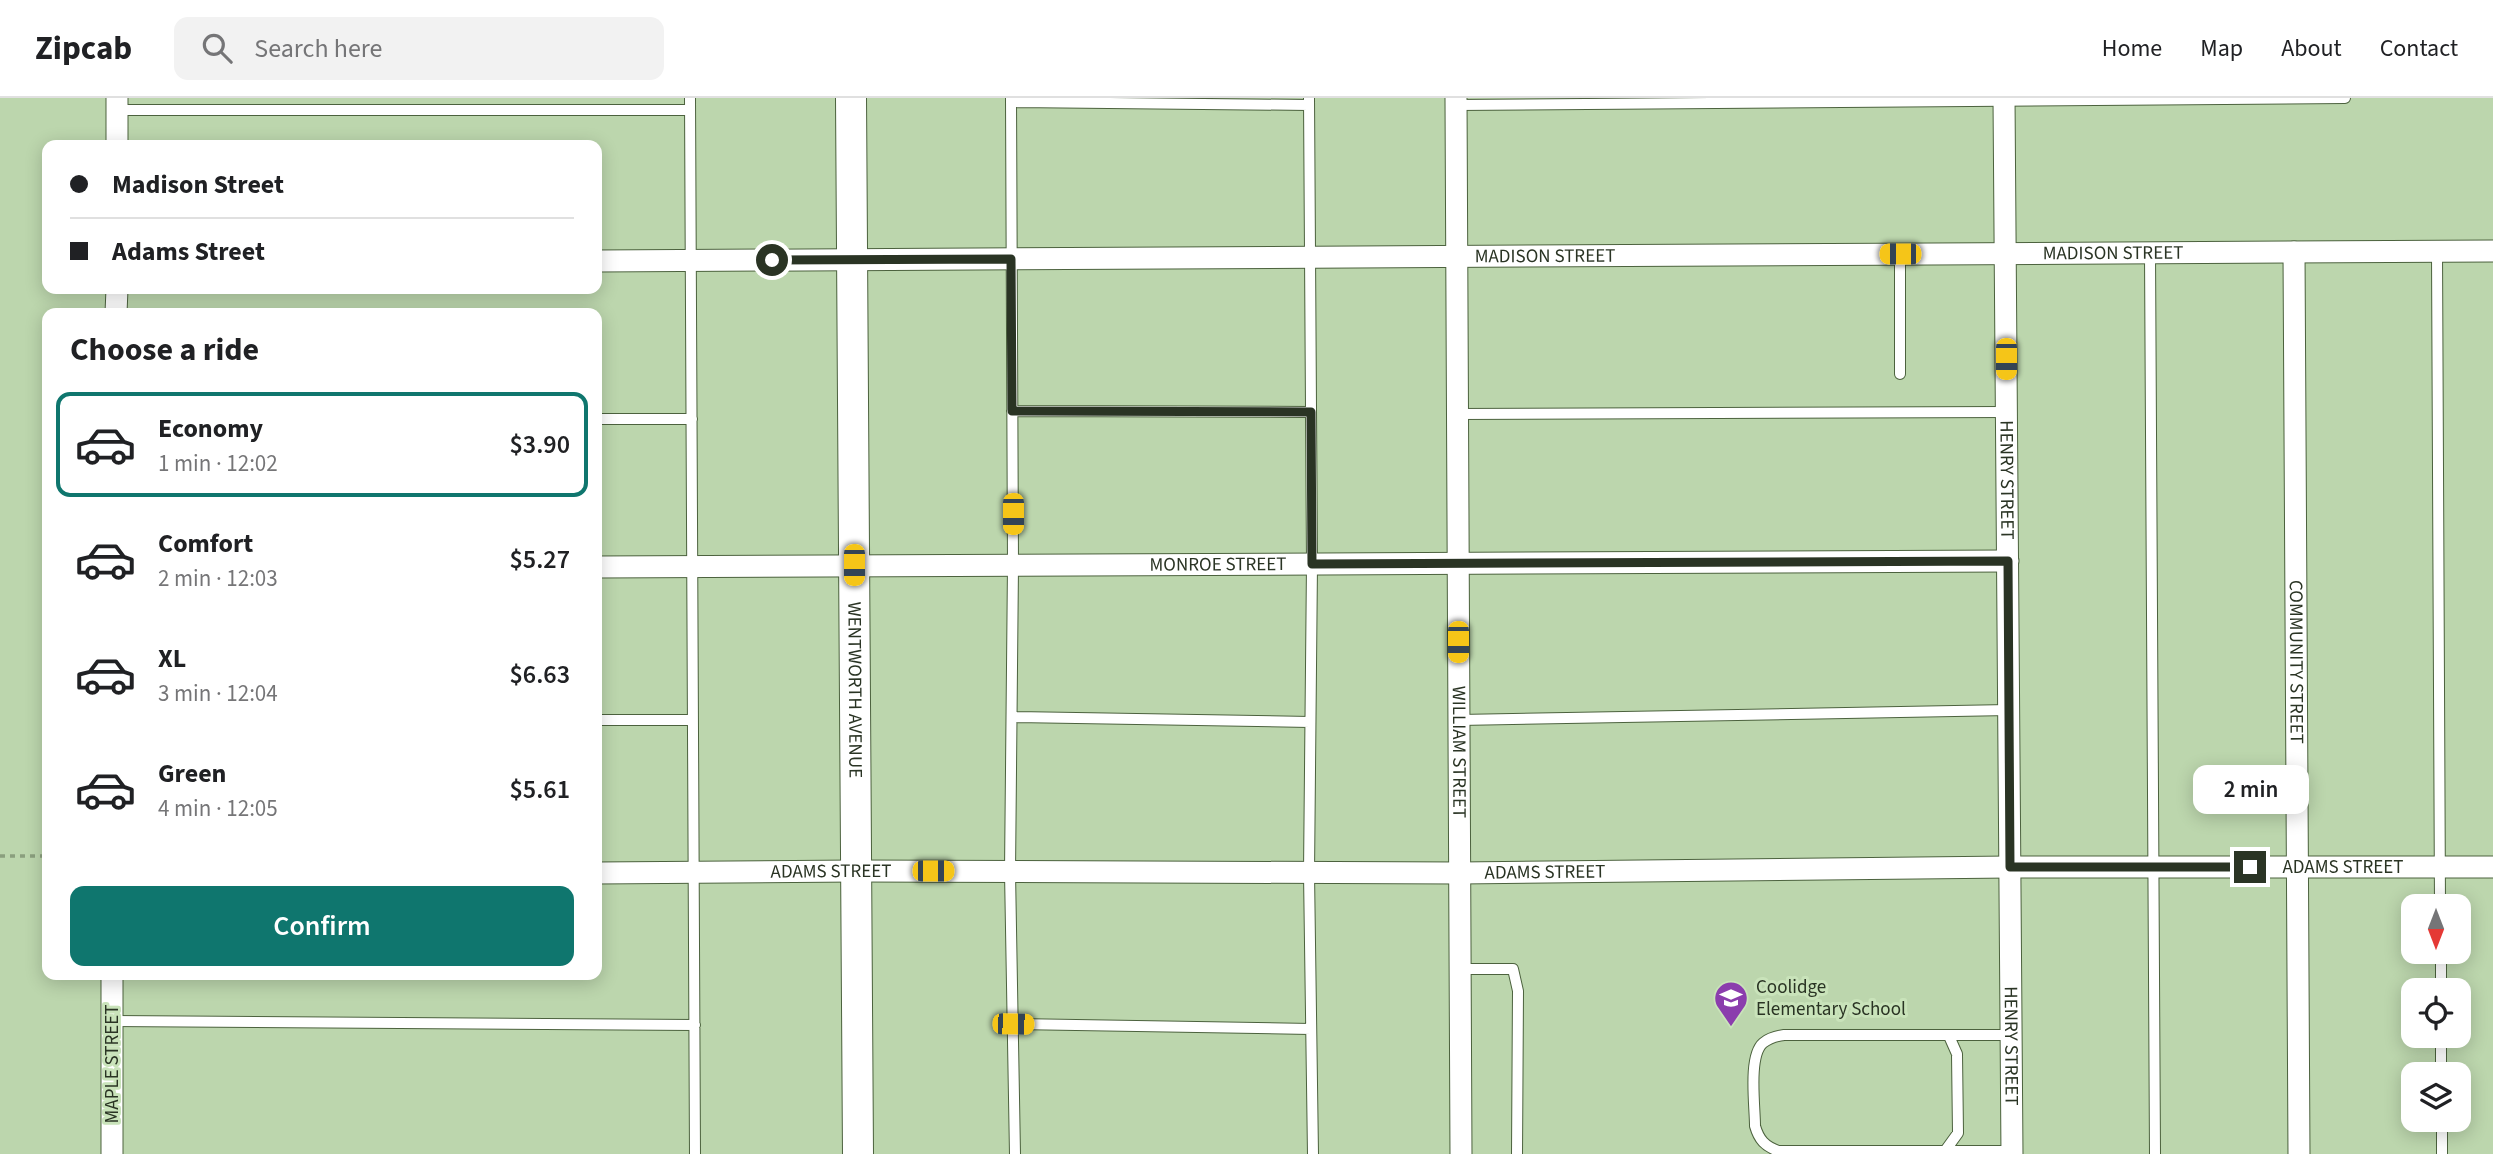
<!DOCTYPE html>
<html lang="en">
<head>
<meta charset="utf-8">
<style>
  body { margin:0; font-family:"Source Sans 3",sans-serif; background:#f2f2f2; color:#202124; height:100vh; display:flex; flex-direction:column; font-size:26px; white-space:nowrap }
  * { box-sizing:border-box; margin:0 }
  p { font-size:23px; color:#757577 }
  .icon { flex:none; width:38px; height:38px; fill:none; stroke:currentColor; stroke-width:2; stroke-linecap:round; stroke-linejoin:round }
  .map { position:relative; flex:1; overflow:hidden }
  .details { position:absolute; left:42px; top:210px; width:560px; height:672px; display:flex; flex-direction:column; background:#fff; border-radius:14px; box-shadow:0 4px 18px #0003 }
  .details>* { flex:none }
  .top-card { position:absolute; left:42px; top:42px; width:560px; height:154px; border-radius:14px; box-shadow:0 4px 18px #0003; display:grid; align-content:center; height:154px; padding:0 28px; background:#fff }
  .needle { width:46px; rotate:180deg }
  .controls { position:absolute; left:2401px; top:796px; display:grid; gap:14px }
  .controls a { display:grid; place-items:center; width:70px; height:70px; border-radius:14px; background:#fff; box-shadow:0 4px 18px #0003; font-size:35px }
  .end { position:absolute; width:32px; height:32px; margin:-16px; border:9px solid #2a3424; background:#fff; box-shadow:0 0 0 4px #fff }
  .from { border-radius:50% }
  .bubble { position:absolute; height:49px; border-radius:14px; background:#fff; box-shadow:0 4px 18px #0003; font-size:23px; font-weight:600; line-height:49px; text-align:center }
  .car { position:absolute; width:21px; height:42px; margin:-21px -10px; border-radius:9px; box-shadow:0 0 5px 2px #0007; background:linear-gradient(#f5c518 24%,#345 0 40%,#f5c518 0 76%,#345 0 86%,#f5c518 0) }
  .top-card b { display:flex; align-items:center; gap:24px; height:66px; font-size:26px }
  .top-card b+b { border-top:2px solid #e0e0e0 }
  .top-card i { width:18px; height:18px; background:#202124 }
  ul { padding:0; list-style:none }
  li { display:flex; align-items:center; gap:21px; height:105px; margin:0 14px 10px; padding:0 14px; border:4px solid transparent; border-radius:14px }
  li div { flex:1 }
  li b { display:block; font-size:26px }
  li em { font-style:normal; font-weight:600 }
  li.current { border-color:#0f766e }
  li>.icon { width:63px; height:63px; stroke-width:1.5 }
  h2 { padding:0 28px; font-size:32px; line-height:84px }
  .button { display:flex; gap:14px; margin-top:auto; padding:14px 28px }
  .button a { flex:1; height:80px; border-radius:14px; background:#0f766e; color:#fff; font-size:28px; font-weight:600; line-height:80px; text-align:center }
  header { display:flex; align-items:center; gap:42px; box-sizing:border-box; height:98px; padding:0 35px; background:#fff; border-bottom:2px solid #e0e0e0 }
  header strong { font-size:33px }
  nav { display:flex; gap:38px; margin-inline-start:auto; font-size:24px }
  .search { width:490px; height:63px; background:#f2f2f2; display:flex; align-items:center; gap:18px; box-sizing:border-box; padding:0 24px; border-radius:14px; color:#757577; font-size:26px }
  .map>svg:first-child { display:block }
</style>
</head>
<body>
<header>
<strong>Zipcab</strong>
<div class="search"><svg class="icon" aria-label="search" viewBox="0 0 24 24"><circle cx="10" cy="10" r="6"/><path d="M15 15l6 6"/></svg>Search here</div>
<nav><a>Home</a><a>Map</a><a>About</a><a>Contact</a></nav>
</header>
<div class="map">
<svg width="2493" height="1056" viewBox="0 0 2493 1056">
  <rect width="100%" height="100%" fill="#bcd6ad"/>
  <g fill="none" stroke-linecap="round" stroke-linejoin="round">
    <g stroke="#4c623e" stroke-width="12">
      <path id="lane" d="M690 0 695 1056
        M1011 0 1013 467 1010 774 1015 1056
        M1309 0 1312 466 1309 775 1313 1056
        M1011 4 1309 7
        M1456 7 2345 0
        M117 12H690
        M2437 154 2440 808
        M2150 155 2155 1056
        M1900 276V156
        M1012 313 1311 314
        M1457 316 2007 314
        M597 321H692
        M1012 619 1310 624
        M597 622H693
        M1459 622 2009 612
        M2441 854V892
        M1460 871H1513L1518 893 1517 1056
        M112 923 695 927
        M1013 926 1311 931
        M2011 937H1784C1777 938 1769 940 1763 945 1748 958 1755 1008 1755 1028 1759 1042 1765 1048 1778 1053H2012
        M2441 938V976
        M2442 1022V1056
        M1945 1053 1958 1035 1957 956 1949 938"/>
    </g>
    <g stroke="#4c623e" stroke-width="23">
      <g id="street">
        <path id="s1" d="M1456 0 1461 1056"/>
        <path id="s2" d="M2004 0 2012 1056"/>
        <path d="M117 47V0"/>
        <path id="s3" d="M2294 154 2299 1056"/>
        <path id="s4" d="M597 163 2493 153"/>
        <path d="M116 215 117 191"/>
        <path id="s5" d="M597 469 2008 463"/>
        <path id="s6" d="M597 775 856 773 1460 775 2010 769H2493"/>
        <path d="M112 877V1056"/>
      </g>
    </g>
    <g stroke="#4c623e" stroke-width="32">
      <g id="secondary">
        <path id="s7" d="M851 0 858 1056"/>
      </g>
    </g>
    <path stroke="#8a9f7e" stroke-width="3.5" stroke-dasharray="5 5" stroke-linecap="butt" d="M0 758H47"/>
    <use href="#lane" stroke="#fff" stroke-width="10"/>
    <use href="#street" stroke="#fff" stroke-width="21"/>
    <use href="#secondary" stroke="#fff" stroke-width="30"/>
  </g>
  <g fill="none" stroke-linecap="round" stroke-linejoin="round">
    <path stroke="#2a3424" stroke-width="9" d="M772 162 1011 161 1012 313 1311 314 1312 466 2008 463 2010 769H2250"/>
  </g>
  <defs>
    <g id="school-pin" transform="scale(1.75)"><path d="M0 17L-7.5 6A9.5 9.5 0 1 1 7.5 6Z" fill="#8b3dad" stroke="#c9e3ba"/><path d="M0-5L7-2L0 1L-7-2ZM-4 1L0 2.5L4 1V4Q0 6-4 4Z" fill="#fff"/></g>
  </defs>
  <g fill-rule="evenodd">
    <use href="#school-pin" x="1731" y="900"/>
  </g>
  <g text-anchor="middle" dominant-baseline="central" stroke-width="6" stroke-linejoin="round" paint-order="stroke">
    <g font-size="19" fill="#2a3424" stroke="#c9e3ba">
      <text stroke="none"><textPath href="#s4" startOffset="1516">MADISON STREET</textPath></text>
      <text stroke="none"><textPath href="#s4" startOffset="948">MADISON STREET</textPath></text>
      <text stroke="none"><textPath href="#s2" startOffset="382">HENRY STREET</textPath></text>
      <text stroke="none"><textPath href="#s5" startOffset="621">MONROE STREET</textPath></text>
      <text stroke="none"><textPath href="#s3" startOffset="410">COMMUNITY STREET</textPath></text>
      <text stroke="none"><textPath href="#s7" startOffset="592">WENTWORTH AVENUE</textPath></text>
      <text stroke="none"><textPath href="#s1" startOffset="654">WILLIAM STREET</textPath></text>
      <text stroke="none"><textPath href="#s6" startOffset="1746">ADAMS STREET</textPath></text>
      <text stroke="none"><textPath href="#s6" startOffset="234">ADAMS STREET</textPath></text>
      <text stroke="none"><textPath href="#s6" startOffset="948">ADAMS STREET</textPath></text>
      <text stroke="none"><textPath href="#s2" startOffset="948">HENRY STREET</textPath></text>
      <text transform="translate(112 966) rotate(-90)">MAPLE STREET</text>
    </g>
    <g font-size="19" fill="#2a3424" stroke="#c9e3ba" text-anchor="start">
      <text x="1756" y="889">Coolidge<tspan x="1756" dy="22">Elementary School</tspan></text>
    </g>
  </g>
</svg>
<div class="controls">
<a><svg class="needle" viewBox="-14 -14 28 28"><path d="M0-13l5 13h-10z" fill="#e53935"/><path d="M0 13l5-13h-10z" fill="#757577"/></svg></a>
<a><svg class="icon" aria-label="locate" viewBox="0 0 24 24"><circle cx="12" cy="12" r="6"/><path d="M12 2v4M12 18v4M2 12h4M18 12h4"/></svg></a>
<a><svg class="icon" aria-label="layers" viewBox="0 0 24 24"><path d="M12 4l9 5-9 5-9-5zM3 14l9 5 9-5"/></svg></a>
</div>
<i class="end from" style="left:772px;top:162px"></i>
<i class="end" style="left:2250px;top:769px"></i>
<div class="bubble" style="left:2193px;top:667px;width:116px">2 min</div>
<i class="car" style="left:1900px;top:156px;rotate:270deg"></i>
<i class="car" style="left:2006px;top:261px;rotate:180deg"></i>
<i class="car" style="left:1013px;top:416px;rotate:180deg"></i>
<i class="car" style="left:854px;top:467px;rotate:180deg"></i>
<i class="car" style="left:1458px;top:544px;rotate:180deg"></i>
<i class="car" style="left:933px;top:773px;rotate:90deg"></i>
<i class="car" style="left:1013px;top:926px;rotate:91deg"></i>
<div class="top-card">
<b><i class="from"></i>Madison Street</b>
<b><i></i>Adams Street</b>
</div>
<section class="details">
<h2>Choose a ride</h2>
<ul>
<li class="current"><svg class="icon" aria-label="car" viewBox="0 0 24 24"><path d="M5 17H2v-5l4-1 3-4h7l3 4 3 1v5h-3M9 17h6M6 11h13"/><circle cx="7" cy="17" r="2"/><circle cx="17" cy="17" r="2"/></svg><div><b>Economy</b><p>1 min · 12:02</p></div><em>$3.90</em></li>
<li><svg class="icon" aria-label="car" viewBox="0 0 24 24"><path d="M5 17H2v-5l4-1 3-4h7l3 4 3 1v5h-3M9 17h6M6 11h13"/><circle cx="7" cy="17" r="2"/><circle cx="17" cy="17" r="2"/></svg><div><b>Comfort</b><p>2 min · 12:03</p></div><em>$5.27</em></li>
<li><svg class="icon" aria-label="car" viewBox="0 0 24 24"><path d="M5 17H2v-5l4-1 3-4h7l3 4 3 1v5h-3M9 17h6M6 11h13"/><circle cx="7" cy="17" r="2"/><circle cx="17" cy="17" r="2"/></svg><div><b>XL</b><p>3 min · 12:04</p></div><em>$6.63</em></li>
<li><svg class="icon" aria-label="car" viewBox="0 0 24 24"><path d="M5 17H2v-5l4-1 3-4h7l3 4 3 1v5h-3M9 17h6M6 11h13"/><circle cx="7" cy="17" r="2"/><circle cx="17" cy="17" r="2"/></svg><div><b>Green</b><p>4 min · 12:05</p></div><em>$5.61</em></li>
</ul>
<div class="button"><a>Confirm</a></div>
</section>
</div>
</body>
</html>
